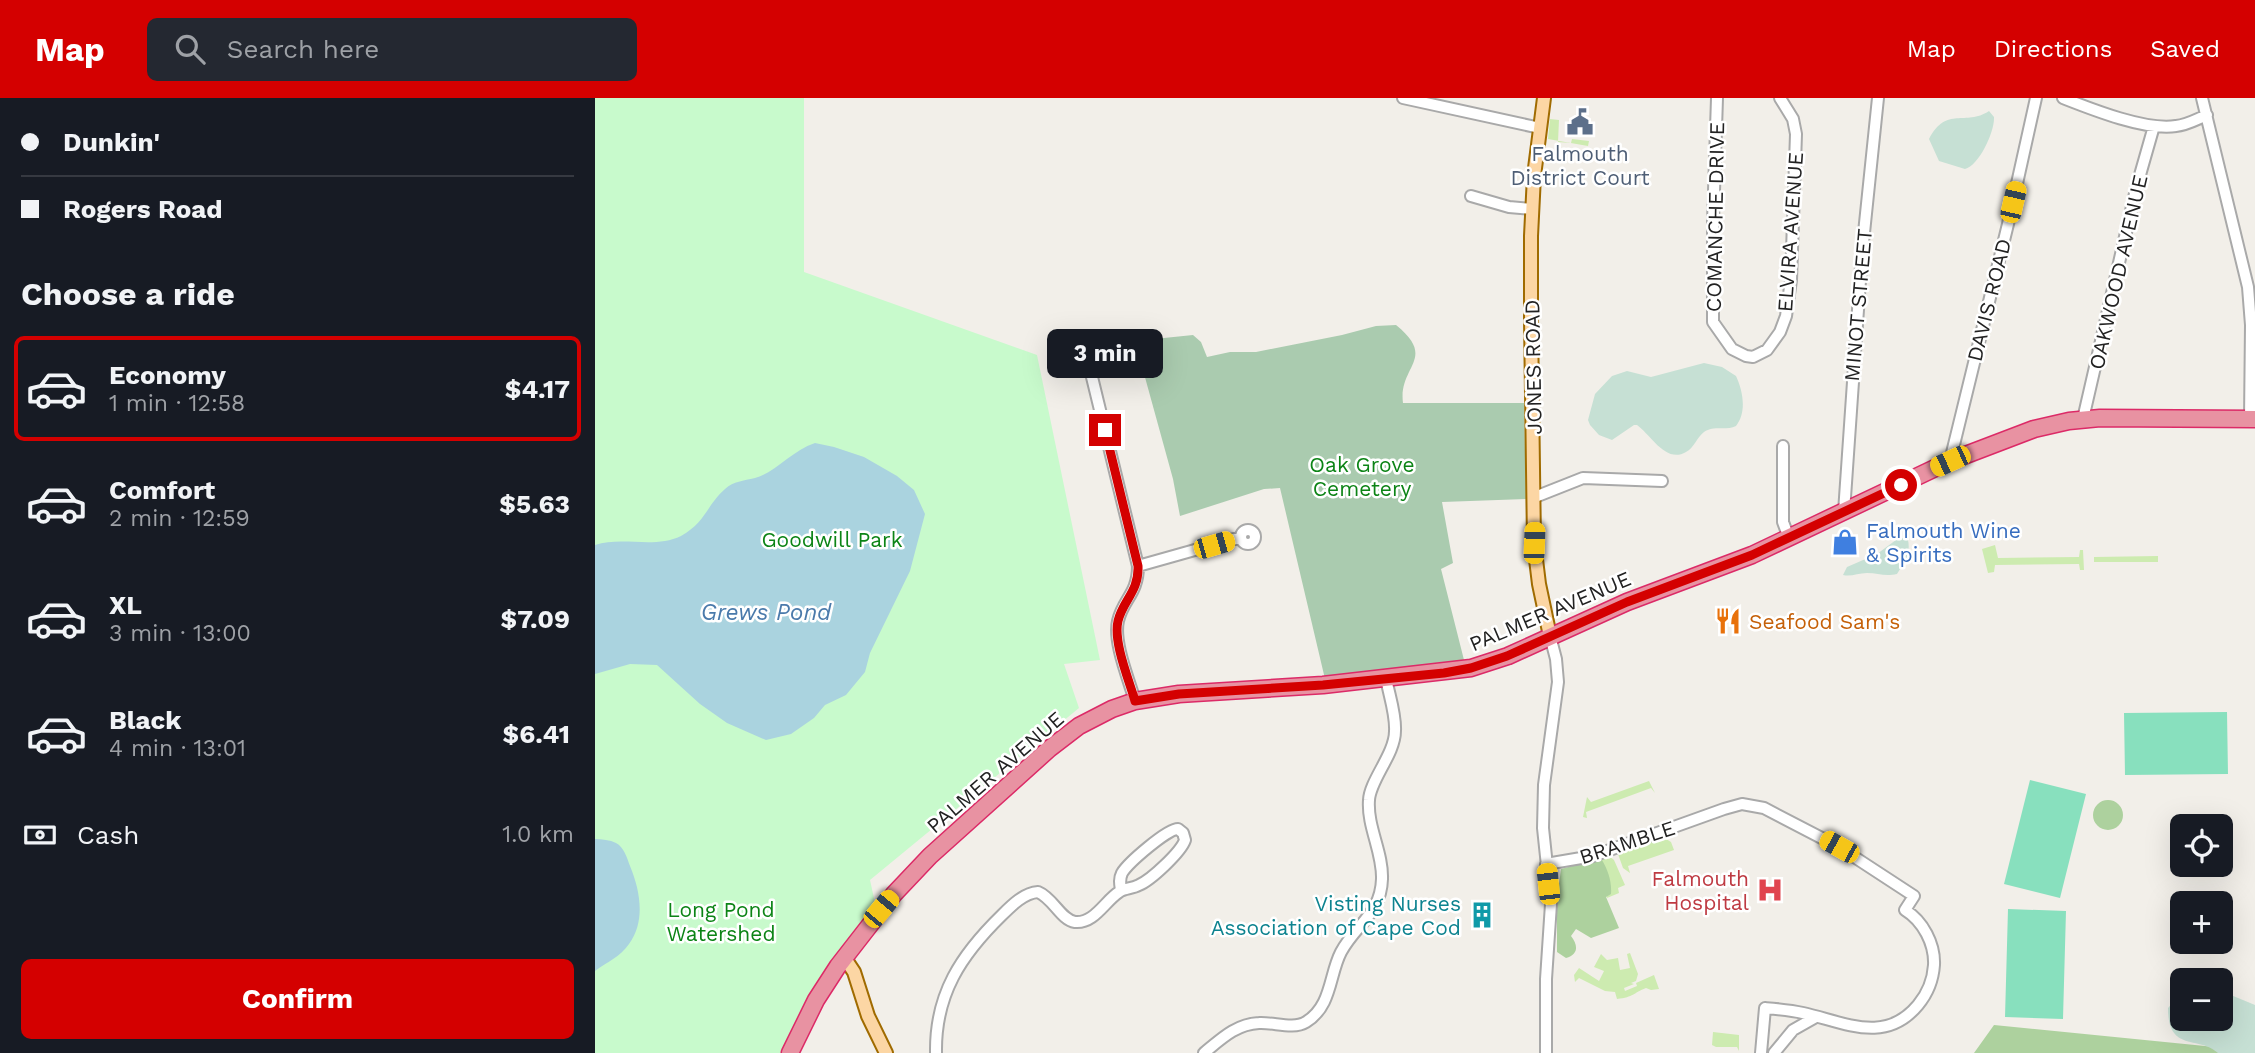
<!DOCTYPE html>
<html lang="en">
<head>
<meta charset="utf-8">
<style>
  body { margin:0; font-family:"Work Sans",sans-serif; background:#242831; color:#f1f3f6; height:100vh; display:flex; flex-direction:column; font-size:26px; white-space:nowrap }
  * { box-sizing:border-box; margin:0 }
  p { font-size:23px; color:#9ea1a6 }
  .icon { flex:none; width:38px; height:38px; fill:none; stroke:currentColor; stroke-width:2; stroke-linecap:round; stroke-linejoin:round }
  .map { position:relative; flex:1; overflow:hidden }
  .drawer { display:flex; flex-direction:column; background:#171b24; width:595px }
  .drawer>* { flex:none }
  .top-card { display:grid; align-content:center; height:154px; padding:0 21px; background:#171b24 }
  .fabs { position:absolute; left:1575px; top:716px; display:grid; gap:14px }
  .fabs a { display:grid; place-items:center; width:63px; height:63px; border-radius:10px; background:#171b24; box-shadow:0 7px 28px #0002; font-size:35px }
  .end { position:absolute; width:32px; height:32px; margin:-16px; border:9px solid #d40000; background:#fff; box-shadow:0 0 0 4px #fff }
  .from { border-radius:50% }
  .bubble { position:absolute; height:49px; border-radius:10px; background:#171b24; box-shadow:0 7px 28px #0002; font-size:23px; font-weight:700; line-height:49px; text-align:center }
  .car { position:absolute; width:21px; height:42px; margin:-21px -10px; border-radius:9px; box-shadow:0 0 5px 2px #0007; background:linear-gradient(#f5c518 24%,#345 0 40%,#f5c518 0 76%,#345 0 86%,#f5c518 0) }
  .top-card b { display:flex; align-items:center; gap:24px; height:66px; font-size:26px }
  .top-card b+b { border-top:2px solid #363941 }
  .top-card i { width:18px; height:18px; background:#f1f3f6 }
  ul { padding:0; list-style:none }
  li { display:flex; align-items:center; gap:21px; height:105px; margin:0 14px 10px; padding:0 7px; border:4px solid transparent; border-radius:10px }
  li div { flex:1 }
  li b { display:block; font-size:26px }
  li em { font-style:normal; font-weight:700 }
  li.active { border-color:#d40000 }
  li>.icon { width:63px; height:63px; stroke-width:1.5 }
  h2 { padding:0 21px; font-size:32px; line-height:84px }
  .pay { display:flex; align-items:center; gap:18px; height:77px; padding:0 21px; font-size:26px }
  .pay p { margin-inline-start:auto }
  .cta { display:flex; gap:14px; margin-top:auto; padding:14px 21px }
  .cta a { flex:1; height:80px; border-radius:10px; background:#d40000; color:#fff; font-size:28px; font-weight:700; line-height:80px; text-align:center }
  header { display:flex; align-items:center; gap:42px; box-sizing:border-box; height:98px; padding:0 35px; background:#d40000; color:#fff }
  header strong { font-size:33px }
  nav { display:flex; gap:38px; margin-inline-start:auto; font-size:24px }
  .search { width:490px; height:63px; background:#242831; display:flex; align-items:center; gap:18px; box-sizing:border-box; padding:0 24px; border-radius:10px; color:#9ea1a6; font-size:26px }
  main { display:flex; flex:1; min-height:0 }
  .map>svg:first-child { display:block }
</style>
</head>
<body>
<header>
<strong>Map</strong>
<div class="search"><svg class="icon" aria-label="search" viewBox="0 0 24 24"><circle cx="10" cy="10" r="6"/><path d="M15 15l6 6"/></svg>Search here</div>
<nav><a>Map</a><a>Directions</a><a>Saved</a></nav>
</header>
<main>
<section class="drawer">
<div class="top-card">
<b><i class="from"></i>Dunkin'</b>
<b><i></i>Rogers Road</b>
</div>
<h2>Choose a ride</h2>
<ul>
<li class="active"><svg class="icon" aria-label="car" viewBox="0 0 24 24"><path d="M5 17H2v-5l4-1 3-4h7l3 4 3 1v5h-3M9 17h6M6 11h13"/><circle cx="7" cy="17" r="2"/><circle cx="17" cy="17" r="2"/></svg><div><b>Economy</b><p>1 min · 12:58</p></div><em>$4.17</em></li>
<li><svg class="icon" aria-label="car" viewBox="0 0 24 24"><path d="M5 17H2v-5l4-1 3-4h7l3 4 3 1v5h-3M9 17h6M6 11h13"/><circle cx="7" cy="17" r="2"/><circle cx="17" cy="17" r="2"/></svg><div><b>Comfort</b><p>2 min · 12:59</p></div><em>$5.63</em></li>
<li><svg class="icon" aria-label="car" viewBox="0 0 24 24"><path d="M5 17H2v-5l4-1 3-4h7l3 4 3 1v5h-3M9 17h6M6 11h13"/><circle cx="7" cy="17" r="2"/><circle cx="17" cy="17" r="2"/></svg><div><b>XL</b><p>3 min · 13:00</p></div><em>$7.09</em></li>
<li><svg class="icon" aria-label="car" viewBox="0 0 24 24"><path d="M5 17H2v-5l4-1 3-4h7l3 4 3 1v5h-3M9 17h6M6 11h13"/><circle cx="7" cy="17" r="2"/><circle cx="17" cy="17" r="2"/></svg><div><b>Black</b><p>4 min · 13:01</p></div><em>$6.41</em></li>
</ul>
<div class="pay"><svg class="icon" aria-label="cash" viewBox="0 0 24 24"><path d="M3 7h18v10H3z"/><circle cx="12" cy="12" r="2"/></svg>Cash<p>1.0 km</p></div>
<div class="cta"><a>Confirm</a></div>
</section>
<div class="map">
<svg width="1660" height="955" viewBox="0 0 1660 955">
  <rect width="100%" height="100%" fill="#f2efe9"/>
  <path fill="#cdebb0" d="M955 21 964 22 963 44 976 45 977 41 994 43 993 48 953 41Z
    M1400 447 1403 460 1484 459 1485 452H1488L1489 472H1485L1484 466 1400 467 1399 474 1393 475 1387 451Z
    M1563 458V464H1499V459Z
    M1054 683 1060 695 1056 690 991 714 992 720 988 719 992 699 996 704Z
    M1068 739 1076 744 1079 752 1033 768 1035 775 1028 770 1023 756Z
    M1014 758 1019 762 1030 787 1023 790 1024 795 1012 800 1003 761Z
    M1035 855 1043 876 1041 883 1036 885 1039 886 1029 890 1030 893 1042 888 1041 885 1059 877 1064 891 1056 892 1051 890C1038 895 1039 899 1022 901L1020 894 1010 893 984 880 980 884 979 877 984 870 1004 883 1009 873 999 869 1006 856 1012 862 1023 860 1025 872 1035 870 1032 856Z
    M1118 934 1144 937V953L1142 949H1121L1117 947Z"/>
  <path fill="#add19e" d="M1498 717a15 15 0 1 1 30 0a15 15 0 1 1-30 0Z
    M1003 761 1007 762C1013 772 1017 784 1016 796L1011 799 1024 830 996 840 981 831 976 838C983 847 984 856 971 860L962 854V803L966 771Z
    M1399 927 1660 953V955H1379Z"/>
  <path fill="#c6e0d4" d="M1394 13 1399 19C1400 33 1384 68 1370 71L1344 63 1334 41C1352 7 1370 29 1394 13Z
    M1109 265 1127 269 1141 278C1148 293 1152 314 1141 328 1131 333 1119 327 1109 334 1102 339 1099 350 1091 354 1071 366 1056 337 1042 327H1039L1017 342 1004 337 995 327 993 322 1000 296 1017 278 1032 273 1056 279Z
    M1305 439 1313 442C1316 456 1309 465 1302 476 1290 479 1283 475 1272 475 1263 475 1256 479 1248 477L1252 469 1282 456Z
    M1631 895 1660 907V955H1623C1603 937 1573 955 1573 910L1581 901H1587V920H1626V897Z"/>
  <path fill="#aacbaf" d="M801 227C843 261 803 268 808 305H929L931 401 847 404 858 465 846 471 869 562 730 581 685 390 669 391 585 418 578 381 540 243 598 237 606 244 612 259 635 254H661L747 237 781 228Z"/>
  <path fill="#c8facc" d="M0 0H209V174L442 257 505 562 469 566 484 610 275 782 282 814 194 955H0Z"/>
  <path fill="#88e0be" d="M1632 614 1633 676 1530 677 1529 615Z
    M1435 682 1491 696 1465 800 1409 786Z
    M1413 811 1471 813 1468 921 1410 919Z"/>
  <path fill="#aad3df" d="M220 345 239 349 269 359 302 378 319 392 330 416 315 473 275 555 270 574 251 597 230 607 219 620 196 636 171 642 132 625 105 606 62 567 35 566 0 576V447C27 438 60 451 86 438 111 424 111 408 130 391 139 383 148 383 160 380 180 375 196 353 220 345Z
    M0 741C7 741 15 742 21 745 29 749 32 760 35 768 45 792 51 823 34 846 25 859 12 864 0 873Z"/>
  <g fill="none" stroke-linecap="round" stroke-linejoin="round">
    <g stroke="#a9a9a9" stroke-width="14">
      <path id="minor" d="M808 0 945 30
        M1122 0 1118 124V224L1137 251 1151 258 1158 259 1172 252 1185 234 1191 218 1196 182 1201 36 1198 21 1185 0
        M1468 0C1496 11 1551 33 1581 28 1592 27 1602 21 1612 17
        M1607 0 1653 189 1656 227 1655 321
        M876 98 914 109 937 111
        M495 250 496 275 543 468C543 496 528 501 523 523 518 544 534 582 540 603
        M1488 321 1541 91 1559 28
        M1188 348V424L1194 440
        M1355 363 1413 126 1441 0
        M940 399 988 380 1067 383
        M1249 414 1267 154 1283 0
        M646 439a7 7 0 1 1 14 0a7 7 0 1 1-14 0Z
        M543 468 646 439
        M951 766 998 758 1129 711 1147 706 1169 710 1244 749 1319 798 1310 812C1328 823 1340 846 1339 867 1338 882 1333 895 1323 907 1290 947 1249 924 1208 915 1195 912 1182 911 1170 910L1166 955
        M341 955C340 896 366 857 407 817 417 807 429 795 443 794 458 800 466 822 480 824 499 826 510 803 524 794 529 790 537 791 544 787 556 782 586 754 590 742L588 735 583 731C572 731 533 765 527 775 524 781 525 786 526 792
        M609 955C626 941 641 926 664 925 679 924 698 932 711 924 737 908 734 877 746 854 761 826 786 816 787 781 788 754 772 729 774 702 775 682 800 656 800 633 801 616 794 597 791 580
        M951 955V881L956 806 948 730 949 687 963 584 961 561 955 538
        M1179 955 1198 932 1221 919"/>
    </g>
    <g stroke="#a06b00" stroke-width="16">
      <path id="major" d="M949 0 939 78 936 138V222L939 445 944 486 955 538
        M249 859 259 874 273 918 291 955"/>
    </g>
    <g stroke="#dc2a67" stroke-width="19">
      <path id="highway" d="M195 955 221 902 243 868 299 796 335 758 454 651 484 628 517 611 540 603 584 596 728 587 876 570 913 558 1032 504 1157 457 1355 363 1439 331 1474 323 1505 320 1660 321"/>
    </g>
    <use href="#minor" stroke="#fff" stroke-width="10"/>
    <use href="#major" stroke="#fcd6a4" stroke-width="12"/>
    <use href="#highway" stroke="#e892a2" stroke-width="16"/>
  </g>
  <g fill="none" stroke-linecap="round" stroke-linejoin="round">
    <path stroke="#d40000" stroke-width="9" d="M510 332 543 468C544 494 528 502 523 523 518 544 534 582 540 603L584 596 728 587 849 575 876 570 912 558 1032 504 1157 457 1306 387"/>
  </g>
  <defs>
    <g id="civic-bare" transform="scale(2.1)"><path d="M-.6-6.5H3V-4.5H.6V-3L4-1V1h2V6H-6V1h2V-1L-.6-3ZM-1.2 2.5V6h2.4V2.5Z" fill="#5c6f8a" stroke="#fff" stroke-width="2.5" paint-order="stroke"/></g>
    <g id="shop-bare" transform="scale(2.1)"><path d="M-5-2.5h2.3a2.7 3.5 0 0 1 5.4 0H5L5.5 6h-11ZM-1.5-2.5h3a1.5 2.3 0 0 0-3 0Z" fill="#3f7fe0" stroke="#fff" stroke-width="2.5" paint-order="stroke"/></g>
    <g id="restaurant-bare" transform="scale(2.1)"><path d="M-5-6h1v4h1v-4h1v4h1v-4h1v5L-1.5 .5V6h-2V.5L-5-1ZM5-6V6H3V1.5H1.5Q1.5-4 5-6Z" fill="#e8710a" stroke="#fff" stroke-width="2.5" paint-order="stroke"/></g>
    <g id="hospital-bare" transform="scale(2.1)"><path d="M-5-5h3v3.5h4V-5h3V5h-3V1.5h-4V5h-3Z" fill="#e0444e" stroke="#fff" stroke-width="2.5" paint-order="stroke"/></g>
    <g id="building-bare" transform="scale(2.1)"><path d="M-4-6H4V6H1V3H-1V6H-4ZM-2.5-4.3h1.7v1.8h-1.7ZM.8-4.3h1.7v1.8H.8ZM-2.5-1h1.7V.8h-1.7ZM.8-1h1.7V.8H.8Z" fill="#0f9aa8" stroke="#fff" stroke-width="2.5" paint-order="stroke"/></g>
  </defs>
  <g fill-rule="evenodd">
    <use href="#civic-bare" x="985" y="24"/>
    <use href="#shop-bare" x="1250" y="444"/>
    <use href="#restaurant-bare" x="1133" y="523"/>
    <use href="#hospital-bare" x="1175" y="792"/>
    <use href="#building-bare" x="887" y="817"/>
  </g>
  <g text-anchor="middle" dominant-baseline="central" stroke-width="5" stroke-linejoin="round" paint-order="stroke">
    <g font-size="21" fill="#4e5e75" stroke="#fff">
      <text x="985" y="55">Falmouth<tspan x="985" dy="24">District Court</tspan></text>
    </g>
    <g font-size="21" fill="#222" stroke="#fff">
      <text transform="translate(1120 119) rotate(-89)">COMANCHE DRIVE</text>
      <text transform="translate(1195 134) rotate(-86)">ELVIRA AVENUE</text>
      <text transform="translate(1523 174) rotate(-77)">OAKWOOD AVENUE</text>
      <text transform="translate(1394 202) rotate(-76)">DAVIS ROAD</text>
      <text transform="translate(1263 207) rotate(-85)">MINOT STREET</text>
      <text transform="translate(938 269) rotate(-91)">JONES ROAD</text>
      <text transform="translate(955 513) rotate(-23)">PALMER AVENUE</text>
      <text transform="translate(400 674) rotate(-41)">PALMER AVENUE</text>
      <text transform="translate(1032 744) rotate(-18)">BRAMBLE</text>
    </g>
    <g font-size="21" fill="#0c8416" stroke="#fff">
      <text x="767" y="366">Oak Grove<tspan x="767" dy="24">Cemetery</tspan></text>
      <text x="237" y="441">Goodwill Park</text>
      <text x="126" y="811">Long Pond<tspan x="126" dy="24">Watershed</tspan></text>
    </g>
    <g font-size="21" fill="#366cbe" stroke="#fff" text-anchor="start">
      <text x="1271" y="432">Falmouth Wine<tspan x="1271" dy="24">&amp; Spirits</tspan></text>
    </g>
    <g font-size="21" fill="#c56008" stroke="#fff" text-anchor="start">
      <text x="1154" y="523">Seafood Sam's</text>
    </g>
    <g font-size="21" fill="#be3a42" stroke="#fff" text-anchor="end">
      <text x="1154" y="780">Falmouth<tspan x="1154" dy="24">Hospital</tspan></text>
    </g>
    <g font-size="21" fill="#0d838f" stroke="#fff" text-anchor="end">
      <text x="866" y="805">Visting Nurses<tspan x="866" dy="24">Association of Cape Cod</tspan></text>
    </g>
    <g font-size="23" font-style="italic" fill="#4a7aab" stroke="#fff">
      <text x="171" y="514">Grews Pond</text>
    </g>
  </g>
</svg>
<div class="fabs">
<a><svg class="icon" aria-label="locate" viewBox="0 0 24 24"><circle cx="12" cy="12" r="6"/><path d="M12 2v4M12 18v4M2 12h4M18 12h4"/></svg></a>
<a>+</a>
<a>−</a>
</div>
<i class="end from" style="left:1306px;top:387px"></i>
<i class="end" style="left:510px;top:332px"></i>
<div class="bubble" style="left:452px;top:231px;width:116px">3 min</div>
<i class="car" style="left:1418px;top:104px;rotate:13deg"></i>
<i class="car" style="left:1355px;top:363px;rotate:245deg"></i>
<i class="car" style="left:939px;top:445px;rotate:2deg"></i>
<i class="car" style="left:619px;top:447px;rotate:74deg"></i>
<i class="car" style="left:1244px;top:749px;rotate:299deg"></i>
<i class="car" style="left:953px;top:786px;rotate:354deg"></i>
<i class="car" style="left:286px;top:811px;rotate:40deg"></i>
</div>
</main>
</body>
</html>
